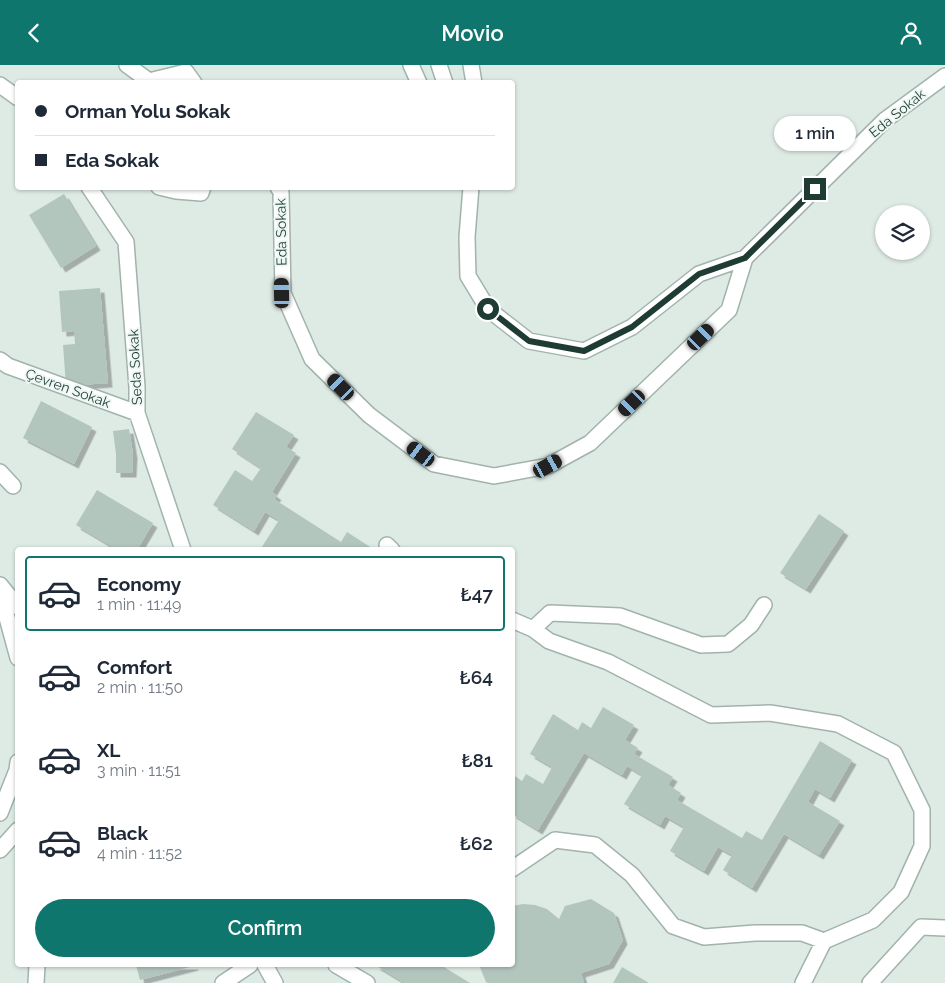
<!DOCTYPE html>
<html lang="en">
<head>
<meta charset="utf-8">
<style>
  body { margin:0; font-family:Raleway,sans-serif; background:#f2f2f3; color:#1f2937; height:100vh; display:flex; flex-direction:column; font-size:19px; white-space:nowrap }
  * { box-sizing:border-box; margin:0 }
  p { font-size:16px; color:#747a83 }
  .icon { flex:none; width:28px; height:28px; fill:none; stroke:currentColor; stroke-width:2; stroke-linecap:round; stroke-linejoin:round }
  .map { position:relative; flex:1; overflow:hidden }
  .sheet { position:absolute; left:15px; top:482px; width:500px; height:420px; display:flex; flex-direction:column; background:#fff; border-radius:5px; box-shadow:0 1px 4px #0004 }
  .sheet>* { flex:none }
  .guide { position:absolute; left:15px; top:15px; width:500px; height:110px; border-radius:5px; box-shadow:0 1px 4px #0004; display:grid; align-content:center; height:110px; padding:0 20px; background:#fff }
  .tools { position:absolute; left:875px; top:140px; display:grid; gap:10px }
  .tools a { display:grid; place-items:center; width:55px; height:55px; border-radius:50%; background:#fff; box-shadow:0 1px 4px #0004; font-size:25px }
  .end { position:absolute; width:22px; height:22px; margin:-11px; border:6px solid #1e3c34; background:#fff; box-shadow:0 0 0 2px #fff }
  .from { border-radius:50% }
  .bubble { position:absolute; height:35px; border-radius:18px; background:#fff; box-shadow:0 1px 4px #0004; font-size:16px; font-weight:600; line-height:35px; text-align:center }
  .car { position:absolute; width:15px; height:30px; margin:-15px -8px; border-radius:6px; box-shadow:0 0 4px 1px #0007; background:linear-gradient(#222 24%,#8ab4d8 0 40%,#222 0 76%,#8ab4d8 0 86%,#222 0) }
  .guide b { display:flex; align-items:center; gap:18px; height:48px; font-size:19px }
  .guide b+b { border-top:1px solid #e0e1e3 }
  .guide i { width:12px; height:12px; background:#1f2937 }
  ul { padding:9px 0 0; list-style:none }
  li { display:flex; align-items:center; gap:15px; height:75px; margin:0 10px 8px; padding:0 10px; border:2px solid transparent; border-radius:5px }
  li div { flex:1 }
  li b { display:block; font-size:19px }
  li em { font-style:normal; font-weight:600 }
  li.current { border-color:#0f766e }
  li>.icon { width:45px; height:45px; stroke-width:1.5 }
  .primary-button { display:flex; gap:10px; margin-top:auto; padding:10px 20px }
  .primary-button a { flex:1; height:58px; border-radius:30px; background:#0f766e; color:#fff; font-size:20px; font-weight:600; line-height:58px; text-align:center }
  header { display:flex; justify-content:space-between; align-items:center; height:65px; padding:0 20px; background:#0f766e; color:#fff; font-size:22px; font-weight:600 }
  .map>svg:first-child { display:block }
</style>
</head>
<body>
<header><svg class="icon" aria-label="back" viewBox="0 0 24 24"><path d="M15 5l-7 7 7 7"/></svg>Movio<svg class="icon" aria-label="person" viewBox="0 0 24 24"><circle cx="12" cy="8" r="4"/><path d="M4 21q1-7 8-7t8 7"/></svg></header>
<div class="map">
<svg width="945" height="918" viewBox="0 0 945 918">
  <defs>
    <filter id="shadow"><feDropShadow dx="4.5" dy="4.5" stdDeviation="0" flood-color="#0004"/></filter>
  </defs>
  <rect width="100%" height="100%" fill="#deebe5"/>
  <path fill="#b3c6be" filter="url(#shadow)" d="M64 129 96 181 61 203 29 150Z
    M100 223 108 318 66 321 63 280 75 279 74 266 62 267 59 226Z
    M41 336 92 362 74 399 23 373Z
    M256 347 294 370 286 382 296 388 272 427 277 431 274 434 341 477 347 467 375 485H327L320 481 317 485H260L279 455 265 447 254 466 213 440 235 405 252 416 261 403 232 384Z
    M129 364 133 389 132 408H116V389L113 366Z
    M97 425 153 458 137 485H118L76 460Z
    M819 449 844 466 806 524 780 508Z
    M603 642 634 660 625 675 638 683 634 689 673 712 668 720 681 728 677 735 742 773 746 766 762 775 820 676 852 695 830 733 815 724 808 737 840 756 819 790 784 769 752 823 723 805 732 790 718 782 704 806 670 786 684 762 665 751 660 760 624 739 642 710 627 701 622 710 584 688 538 765 512 749V715L515 711 522 716 526 709 543 719 552 702 530 689 553 649 578 665 582 657 591 663Z
    M591 834 614 848 623 875 609 899 581 908 584 918H488L486 917 479 900H512V841L523 839 535 840 547 844 559 854 565 841Z
    M136 900H194V901L140 915Z
    M375 900H443L444 902 470 918H405Z
    M622 902 649 918H613Z"/>
  <g fill="none" stroke-linecap="round" stroke-linejoin="round">
    <g stroke="#a1b3ac" stroke-width="18">
      <path id="minor" d="M127 0 149 16
        M411 0 419 18
        M439 0 445 18
        M471 0 474 18
        M149 18V16L186 7 194 18
        M0 20 18 33
        M89 122 126 177 137 322V348L183 485
        M159 122 176 126 201 128 203 122
        M278 122 281 127 283 228 312 294 369 350 434 399 494 411 548 401 590 378 729 245 745 193 885 55 945 11
        M471 122 467 172 468 211 488 244 529 276 584 286 632 262 699 209 745 193
        M0 295 8 301 137 348
        M0 407 13 421
        M387 480 392 485
        M0 520 18 542
        M0 527 18 593
        M512 555 533 564 549 576 608 597 711 650 770 648 838 659 894 688 922 745V781L901 827 873 855 824 876
        M533 564 550 548 620 551 701 580 728 579 751 560 764 540
        M0 748 17 705 18 697
        M0 785 18 765
        M512 804 555 775 595 780 632 810 673 861 704 872 755 868H802L824 876 803 918
        M265 900 275 918
        M336 900 367 918
        M36 918 37 900
        M223 918 250 900
        M870 918 921 862 945 863"/>
    </g>
    <use href="#minor" stroke="#fff" stroke-width="15"/>
  </g>
  <g fill="none" stroke-linecap="round" stroke-linejoin="round">
    <path stroke="#1e3c34" stroke-width="6" d="M488 244 529 276 584 286 632 262 699 209 745 193 815 124"/>
  </g>
  <g text-anchor="middle" dominant-baseline="central" stroke-width="4" stroke-linejoin="round" paint-order="stroke">
    <g font-size="14" fill="#1e3c34" stroke="#eef7f3">
      <text transform="translate(897 48) rotate(-39)">Eda Sokak</text>
      <text transform="translate(281 167) rotate(-91)">Eda Sokak</text>
      <text transform="translate(135 302) rotate(-93)">Seda Sokak</text>
      <text transform="translate(68 323) rotate(20)">Çevren Sokak</text>
    </g>
  </g>
</svg>
<div class="tools">
<a><svg class="icon" aria-label="layers" viewBox="0 0 24 24"><path d="M12 4l9 5-9 5-9-5zM3 14l9 5 9-5"/></svg></a>
</div>
<i class="end from" style="left:488px;top:244px"></i>
<i class="end" style="left:815px;top:124px"></i>
<div class="bubble" style="left:774px;top:51px;width:82px">1 min</div>
<i class="car" style="left:282px;top:228px;rotate:359deg"></i>
<i class="car" style="left:701px;top:272px;rotate:46deg"></i>
<i class="car" style="left:341px;top:322px;rotate:315deg"></i>
<i class="car" style="left:632px;top:338px;rotate:226deg"></i>
<i class="car" style="left:421px;top:389px;rotate:307deg"></i>
<i class="car" style="left:548px;top:401px;rotate:61deg"></i>
<div class="guide">
<b><i class="from"></i>Orman Yolu Sokak</b>
<b><i></i>Eda Sokak</b>
</div>
<section class="sheet">
<ul>
<li class="current"><svg class="icon" aria-label="car" viewBox="0 0 24 24"><path d="M5 17H2v-5l4-1 3-4h7l3 4 3 1v5h-3M9 17h6M6 11h13"/><circle cx="7" cy="17" r="2"/><circle cx="17" cy="17" r="2"/></svg><div><b>Economy</b><p>1 min · 11:49</p></div><em>₺47</em></li>
<li><svg class="icon" aria-label="car" viewBox="0 0 24 24"><path d="M5 17H2v-5l4-1 3-4h7l3 4 3 1v5h-3M9 17h6M6 11h13"/><circle cx="7" cy="17" r="2"/><circle cx="17" cy="17" r="2"/></svg><div><b>Comfort</b><p>2 min · 11:50</p></div><em>₺64</em></li>
<li><svg class="icon" aria-label="car" viewBox="0 0 24 24"><path d="M5 17H2v-5l4-1 3-4h7l3 4 3 1v5h-3M9 17h6M6 11h13"/><circle cx="7" cy="17" r="2"/><circle cx="17" cy="17" r="2"/></svg><div><b>XL</b><p>3 min · 11:51</p></div><em>₺81</em></li>
<li><svg class="icon" aria-label="car" viewBox="0 0 24 24"><path d="M5 17H2v-5l4-1 3-4h7l3 4 3 1v5h-3M9 17h6M6 11h13"/><circle cx="7" cy="17" r="2"/><circle cx="17" cy="17" r="2"/></svg><div><b>Black</b><p>4 min · 11:52</p></div><em>₺62</em></li>
</ul>
<div class="primary-button"><a>Confirm</a></div>
</section>
</div>
</body>
</html>
